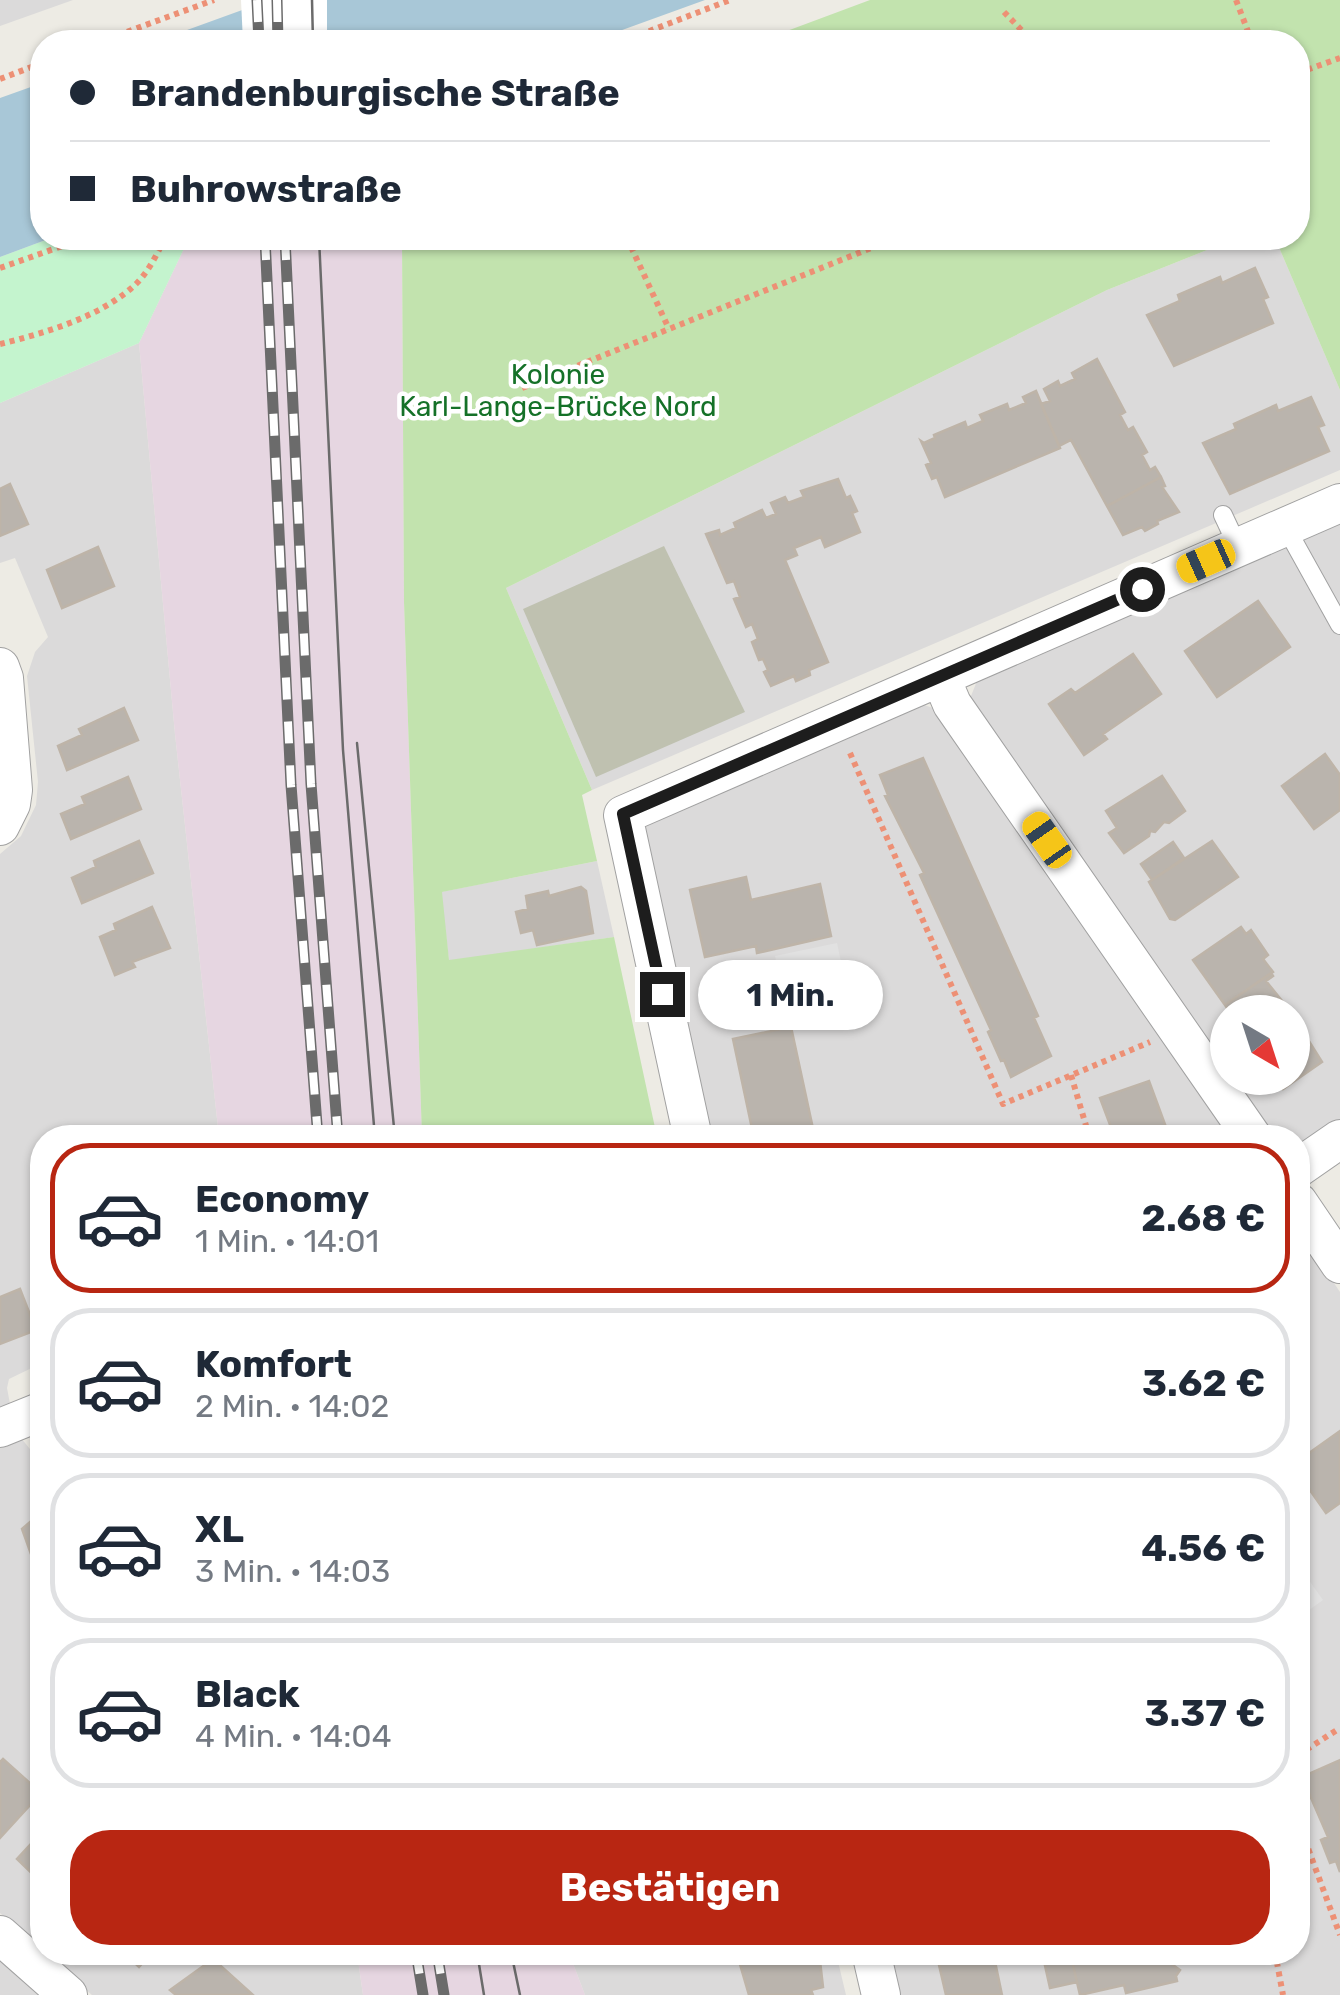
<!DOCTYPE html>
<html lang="de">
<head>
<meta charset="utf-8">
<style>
  body { margin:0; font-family:Rubik,sans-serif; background:#f6f6f7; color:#1f2937; height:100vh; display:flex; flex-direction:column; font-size:38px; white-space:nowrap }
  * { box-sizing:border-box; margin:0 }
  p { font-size:32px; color:#747a83 }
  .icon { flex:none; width:55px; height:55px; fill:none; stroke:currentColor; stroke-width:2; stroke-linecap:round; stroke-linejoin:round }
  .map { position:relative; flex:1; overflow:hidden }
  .panel { position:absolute; left:30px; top:1125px; width:1280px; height:840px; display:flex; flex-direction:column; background:#fff; border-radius:40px; box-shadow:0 2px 8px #0004 }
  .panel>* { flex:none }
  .top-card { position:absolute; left:30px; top:30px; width:1280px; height:220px; border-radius:40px; box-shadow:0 2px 8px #0004; display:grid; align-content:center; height:220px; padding:0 40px; background:#fff }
  .needle { width:65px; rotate:141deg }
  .buttons { position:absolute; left:1210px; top:995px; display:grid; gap:20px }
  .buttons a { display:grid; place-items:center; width:100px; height:100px; border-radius:50%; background:#fff; box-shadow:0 2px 8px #0004; font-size:50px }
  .end { position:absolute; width:45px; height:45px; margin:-22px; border:12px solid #1d1d1d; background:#fff; box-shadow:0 0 0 5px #fff }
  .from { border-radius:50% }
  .bubble { position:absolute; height:70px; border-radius:35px; background:#fff; box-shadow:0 2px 8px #0004; font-size:32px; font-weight:700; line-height:70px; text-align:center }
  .car { position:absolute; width:30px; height:60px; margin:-30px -15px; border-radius:12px; box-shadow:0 0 8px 2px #0007; background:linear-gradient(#f5c518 24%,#345 0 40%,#f5c518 0 76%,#345 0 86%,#f5c518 0) }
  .top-card b { display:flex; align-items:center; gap:35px; height:95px; font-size:38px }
  .top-card b+b { border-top:2px solid #e0e1e3 }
  .top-card i { width:25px; height:25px; background:#1f2937 }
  ul { padding:18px 0 0; list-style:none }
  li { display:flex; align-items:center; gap:30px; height:150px; margin:0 20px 15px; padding:0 20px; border:5px solid #e0e1e3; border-radius:40px }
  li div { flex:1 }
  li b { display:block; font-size:38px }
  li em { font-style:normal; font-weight:700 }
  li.selected { border-color:#b82612 }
  li>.icon { width:90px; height:90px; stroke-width:1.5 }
  .cta { display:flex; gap:20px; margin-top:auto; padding:20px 40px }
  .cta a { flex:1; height:115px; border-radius:40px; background:#b82612; color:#fff; font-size:40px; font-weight:700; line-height:115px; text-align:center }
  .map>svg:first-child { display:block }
</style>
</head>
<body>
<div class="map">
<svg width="1340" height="1995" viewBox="0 0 1340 1995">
  <rect width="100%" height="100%" fill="#edebe4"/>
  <path fill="#dbdada" d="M0 0H73L0 26Z
    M1237 238H1275L1340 390V470L592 790 506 588 1107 290Z
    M139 343 175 734 219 1137 42 1138V1363L9 1379 7 1388 10 1404 0 1414V854L21 836 36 805 38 782 27 676 35 652 48 637 15 558 0 563V403Z
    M1340 521V1119L1298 1147V1138L1273 1137 1231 1078H1292V1012H1228L1227 1072 971 703V696L977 681Z
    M918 703 939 710 1234 1138H706L644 829 646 825Z
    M597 861 614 937 449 961 441 892Z
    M1298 1230 1340 1292V1995H894L885 1953 1298 1952Z
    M21 1438 34 1454 42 1459V1952L0 1913V1442Z
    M43 1953H357L363 1995H92Z
    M569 1953H836L846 1995H585Z
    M0 1956 44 1995H0Z"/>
  <path fill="#e6d6e1" d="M189 238H402L404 602 422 1137H219L175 734 139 343Z
    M357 1953H569L585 1995H363Z"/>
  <path fill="#bfc1b0" d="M664 546 745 712 596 777 523 609Z"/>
  <path fill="#c2e3ae" d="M870 0H1340V390L1275 238H1298V42H757Z
    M402 238H1237L1107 290 506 588 592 790 582 795 597 861 442 892 449 960 614 937 657 1137H422L404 602Z"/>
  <path fill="#c4f4ce" d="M51 238H189L139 343 0 403V257Z"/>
  <path fill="#e1e1e1" d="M837 943 847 990 785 1003 775 956Z
    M1298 1565 1323 1600 1298 1618Z"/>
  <path fill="#a8c7d7" d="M270 0H705L589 42H154Z
    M42 83V238H51L0 257V98Z"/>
  <path fill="#fff" d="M241 0H327V42H243Z"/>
  <path fill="#bab4ad" stroke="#beb4a8" stroke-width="2.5" d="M1255 268 1268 297 1263 299 1273 323 1174 366 1147 315 1180 301 1178 295 1220 277 1222 283Z
    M1097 359 1125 412 1120 415 1128 430 1133 427 1147 452 1142 455 1150 470 1155 467 1161 477 1107 506 1071 440 1059 446 1041 404 1050 401 1044 389 1058 381 1060 386 1075 379 1072 373Z
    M1036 391 1060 448 945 497 937 477 932 479 926 465 931 463 921 441 924 443 935 438 934 435 965 422 967 428 983 421 980 415 1007 404 1009 410 1026 403 1023 397Z
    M1311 397 1324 425 1318 427 1329 451 1230 494 1203 443 1236 429 1234 424 1276 405 1278 411Z
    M1161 477 1165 486 1162 487 1179 512 1157 521 1158 524 1145 531 1142 527 1123 535 1107 506Z
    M838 479 846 498 850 496 857 511 852 513 860 532 825 547 821 537 794 548 797 555 785 560 828 662 809 670 810 675 796 681 794 676 771 686 764 672 768 670 763 659 759 660 752 642 758 639 752 624 746 627 734 599 740 597 734 581 727 583 706 534 719 530 720 535 736 528 734 523 762 510 766 518 776 514 771 503 785 497 788 503 804 497 801 491Z
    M10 484 28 524 0 536V489Z
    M98 547 114 586 62 608 47 570Z
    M1258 601 1290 647 1217 697 1185 651Z
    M1133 654 1161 694 1103 734 1107 739 1084 755 1049 704 1071 689 1075 693Z
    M124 708 138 740 67 770 58 746 82 735 79 729Z
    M1325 754 1340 775V810L1314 829 1282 786Z
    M923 758 1038 1016 1034 1018 1051 1056 1011 1077 1004 1060 1001 1061 988 1032 991 1030 920 875 924 873 885 796 888 795 880 775Z
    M1162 776 1185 811 1169 823 1164 822 1155 832 1150 831 1149 836 1124 853 1109 833 1117 828 1106 811Z
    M128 777 141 809 71 839 61 814 85 804 82 797Z
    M139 841 153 873 82 903 72 878 96 867 94 861Z
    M1212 841 1238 877 1175 920 1170 919 1149 882Z
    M1173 842 1184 858 1152 880 1141 864Z
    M746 877 751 900 820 884 831 936 757 953 756 946 705 957 690 890Z
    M581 887 586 891 593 933 537 945 533 930 521 933 516 912 528 909 526 896 548 891 549 896Z
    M152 907 170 948 132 962 135 967 115 975 100 937 116 930 114 924Z
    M1241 927 1246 934 1251 930 1268 955 1263 959 1273 972 1225 1005 1193 960Z
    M1271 973 1273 976 1266 981 1291 1012H1230L1225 1005Z
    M1292 1014 1322 1062 1283 1089 1275 1078H1292Z
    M791 1027 815 1138H754L733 1039Z
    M1149 1081 1170 1138H1115L1100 1098Z
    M20 1289 36 1330 0 1344V1297Z
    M1340 1431V1503L1326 1513 1298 1473V1461Z
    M42 1496V1549L31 1554 22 1529 37 1516 39 1497Z
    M3 1759 41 1793 0 1838V1762Z
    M1340 1760V1872L1336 1861 1330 1863 1321 1840 1328 1837 1302 1777Z
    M42 1832V1883L17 1859Z
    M123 1952H152L139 1967Z
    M740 1952H819L823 1987 811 1990 813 1995H749L739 1961Z
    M936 1952H993L1002 1995H946Z
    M1042 1952H1070L1077 1982 1050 1988Z
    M1070 1952H1171L1173 1965 1180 1970 1176 1976 1177 1981 1126 1993 1124 1985 1080 1995Z
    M213 1959 253 1995H176L170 1990Z"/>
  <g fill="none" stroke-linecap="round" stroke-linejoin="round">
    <g stroke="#a1a1a1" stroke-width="20">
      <path id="service" d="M1223 515 1238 547
        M1285 526 1340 625"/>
    </g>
    <g stroke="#a1a1a1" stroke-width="40">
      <path id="minor" d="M0 667 4 678 13 790 11 804 0 826
        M941 678 952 704 1253 1138
        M693 1138 623 815 1340 503
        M1298 1168 1340 1139
        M1298 1202 1340 1264
        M0 1428 42 1411
        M0 1935 68 1995
        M871 1952 881 1995"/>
    </g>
    <path stroke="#ed9075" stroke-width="6" stroke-dasharray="5 5" stroke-linecap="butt" d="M1236 0 1252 42
      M1004 12 1033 42
      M99 42 214 0
      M621 42 730 0
      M1298 73 1340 58
      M0 79 42 63
      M627 238 669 329
      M0 268 85 238
      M0 344C45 333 101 317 136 284 149 271 157 254 165 238
      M522 388 896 238
      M850 753 1003 1104 1150 1042
      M1071 1075 1087 1129 1099 1138
      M1298 1755 1340 1728
      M1298 1821 1340 1935
      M1275 1952 1283 1995"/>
    <use href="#service" stroke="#fff" stroke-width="18"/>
    <use href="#minor" stroke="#fff" stroke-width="38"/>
    <path stroke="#6b6b6b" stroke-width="2.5" d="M312 0 313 42
      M319 238 343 750 375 1138
      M357 743 395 1138
      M477 1952 484 1995
      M511 1952 520 1995"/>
    <g stroke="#6b6b6b" stroke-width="11">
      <path id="rail" d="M257 0 259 42
        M277 0 278 42
        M265 238 291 785 318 1138
        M285 238 311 784 338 1138
        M416 1952 423 1995
        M437 1952 444 1995"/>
    </g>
    <use href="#rail" stroke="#fff" stroke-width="8" stroke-dasharray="22" stroke-linecap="butt"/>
  </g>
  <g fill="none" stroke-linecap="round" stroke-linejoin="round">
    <path stroke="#1d1d1d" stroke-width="12" d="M662 994 623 814 1142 589"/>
  </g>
  <g text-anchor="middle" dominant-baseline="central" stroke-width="9" stroke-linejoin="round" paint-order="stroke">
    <g font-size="28" fill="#157128" stroke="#fff">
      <text x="558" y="374">Kolonie<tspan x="558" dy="32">Karl-Lange-Brücke Nord</tspan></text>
    </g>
  </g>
</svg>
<div class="buttons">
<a><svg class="needle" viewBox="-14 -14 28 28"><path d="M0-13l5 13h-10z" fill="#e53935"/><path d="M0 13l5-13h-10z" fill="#747a83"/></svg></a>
</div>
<i class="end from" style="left:1142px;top:589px"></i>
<i class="end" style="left:662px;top:994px"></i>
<div class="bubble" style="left:698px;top:960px;width:185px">1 Min.</div>
<i class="car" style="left:1206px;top:561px;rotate:246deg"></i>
<i class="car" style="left:1047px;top:840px;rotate:325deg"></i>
<div class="top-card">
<b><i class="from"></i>Brandenburgische Straße</b>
<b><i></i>Buhrowstraße</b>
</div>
<section class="panel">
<ul>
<li class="selected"><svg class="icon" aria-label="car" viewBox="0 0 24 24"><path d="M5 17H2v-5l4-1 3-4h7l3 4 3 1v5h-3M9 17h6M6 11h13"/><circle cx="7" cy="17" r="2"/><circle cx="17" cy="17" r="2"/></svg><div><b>Economy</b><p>1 Min. · 14:01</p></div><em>2.68 €</em></li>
<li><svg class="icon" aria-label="car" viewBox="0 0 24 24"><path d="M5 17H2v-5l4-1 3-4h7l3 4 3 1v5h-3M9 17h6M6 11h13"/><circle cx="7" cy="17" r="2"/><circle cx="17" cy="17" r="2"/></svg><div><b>Komfort</b><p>2 Min. · 14:02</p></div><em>3.62 €</em></li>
<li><svg class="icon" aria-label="car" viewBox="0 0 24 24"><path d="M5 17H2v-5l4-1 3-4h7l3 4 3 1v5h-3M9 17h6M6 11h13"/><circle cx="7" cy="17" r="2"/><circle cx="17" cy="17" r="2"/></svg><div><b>XL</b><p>3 Min. · 14:03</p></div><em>4.56 €</em></li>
<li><svg class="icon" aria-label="car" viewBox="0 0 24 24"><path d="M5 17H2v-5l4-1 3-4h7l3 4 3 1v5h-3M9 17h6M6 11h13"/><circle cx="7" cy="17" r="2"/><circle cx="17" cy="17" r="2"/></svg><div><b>Black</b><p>4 Min. · 14:04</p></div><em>3.37 €</em></li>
</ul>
<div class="cta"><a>Bestätigen</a></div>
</section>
</div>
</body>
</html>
